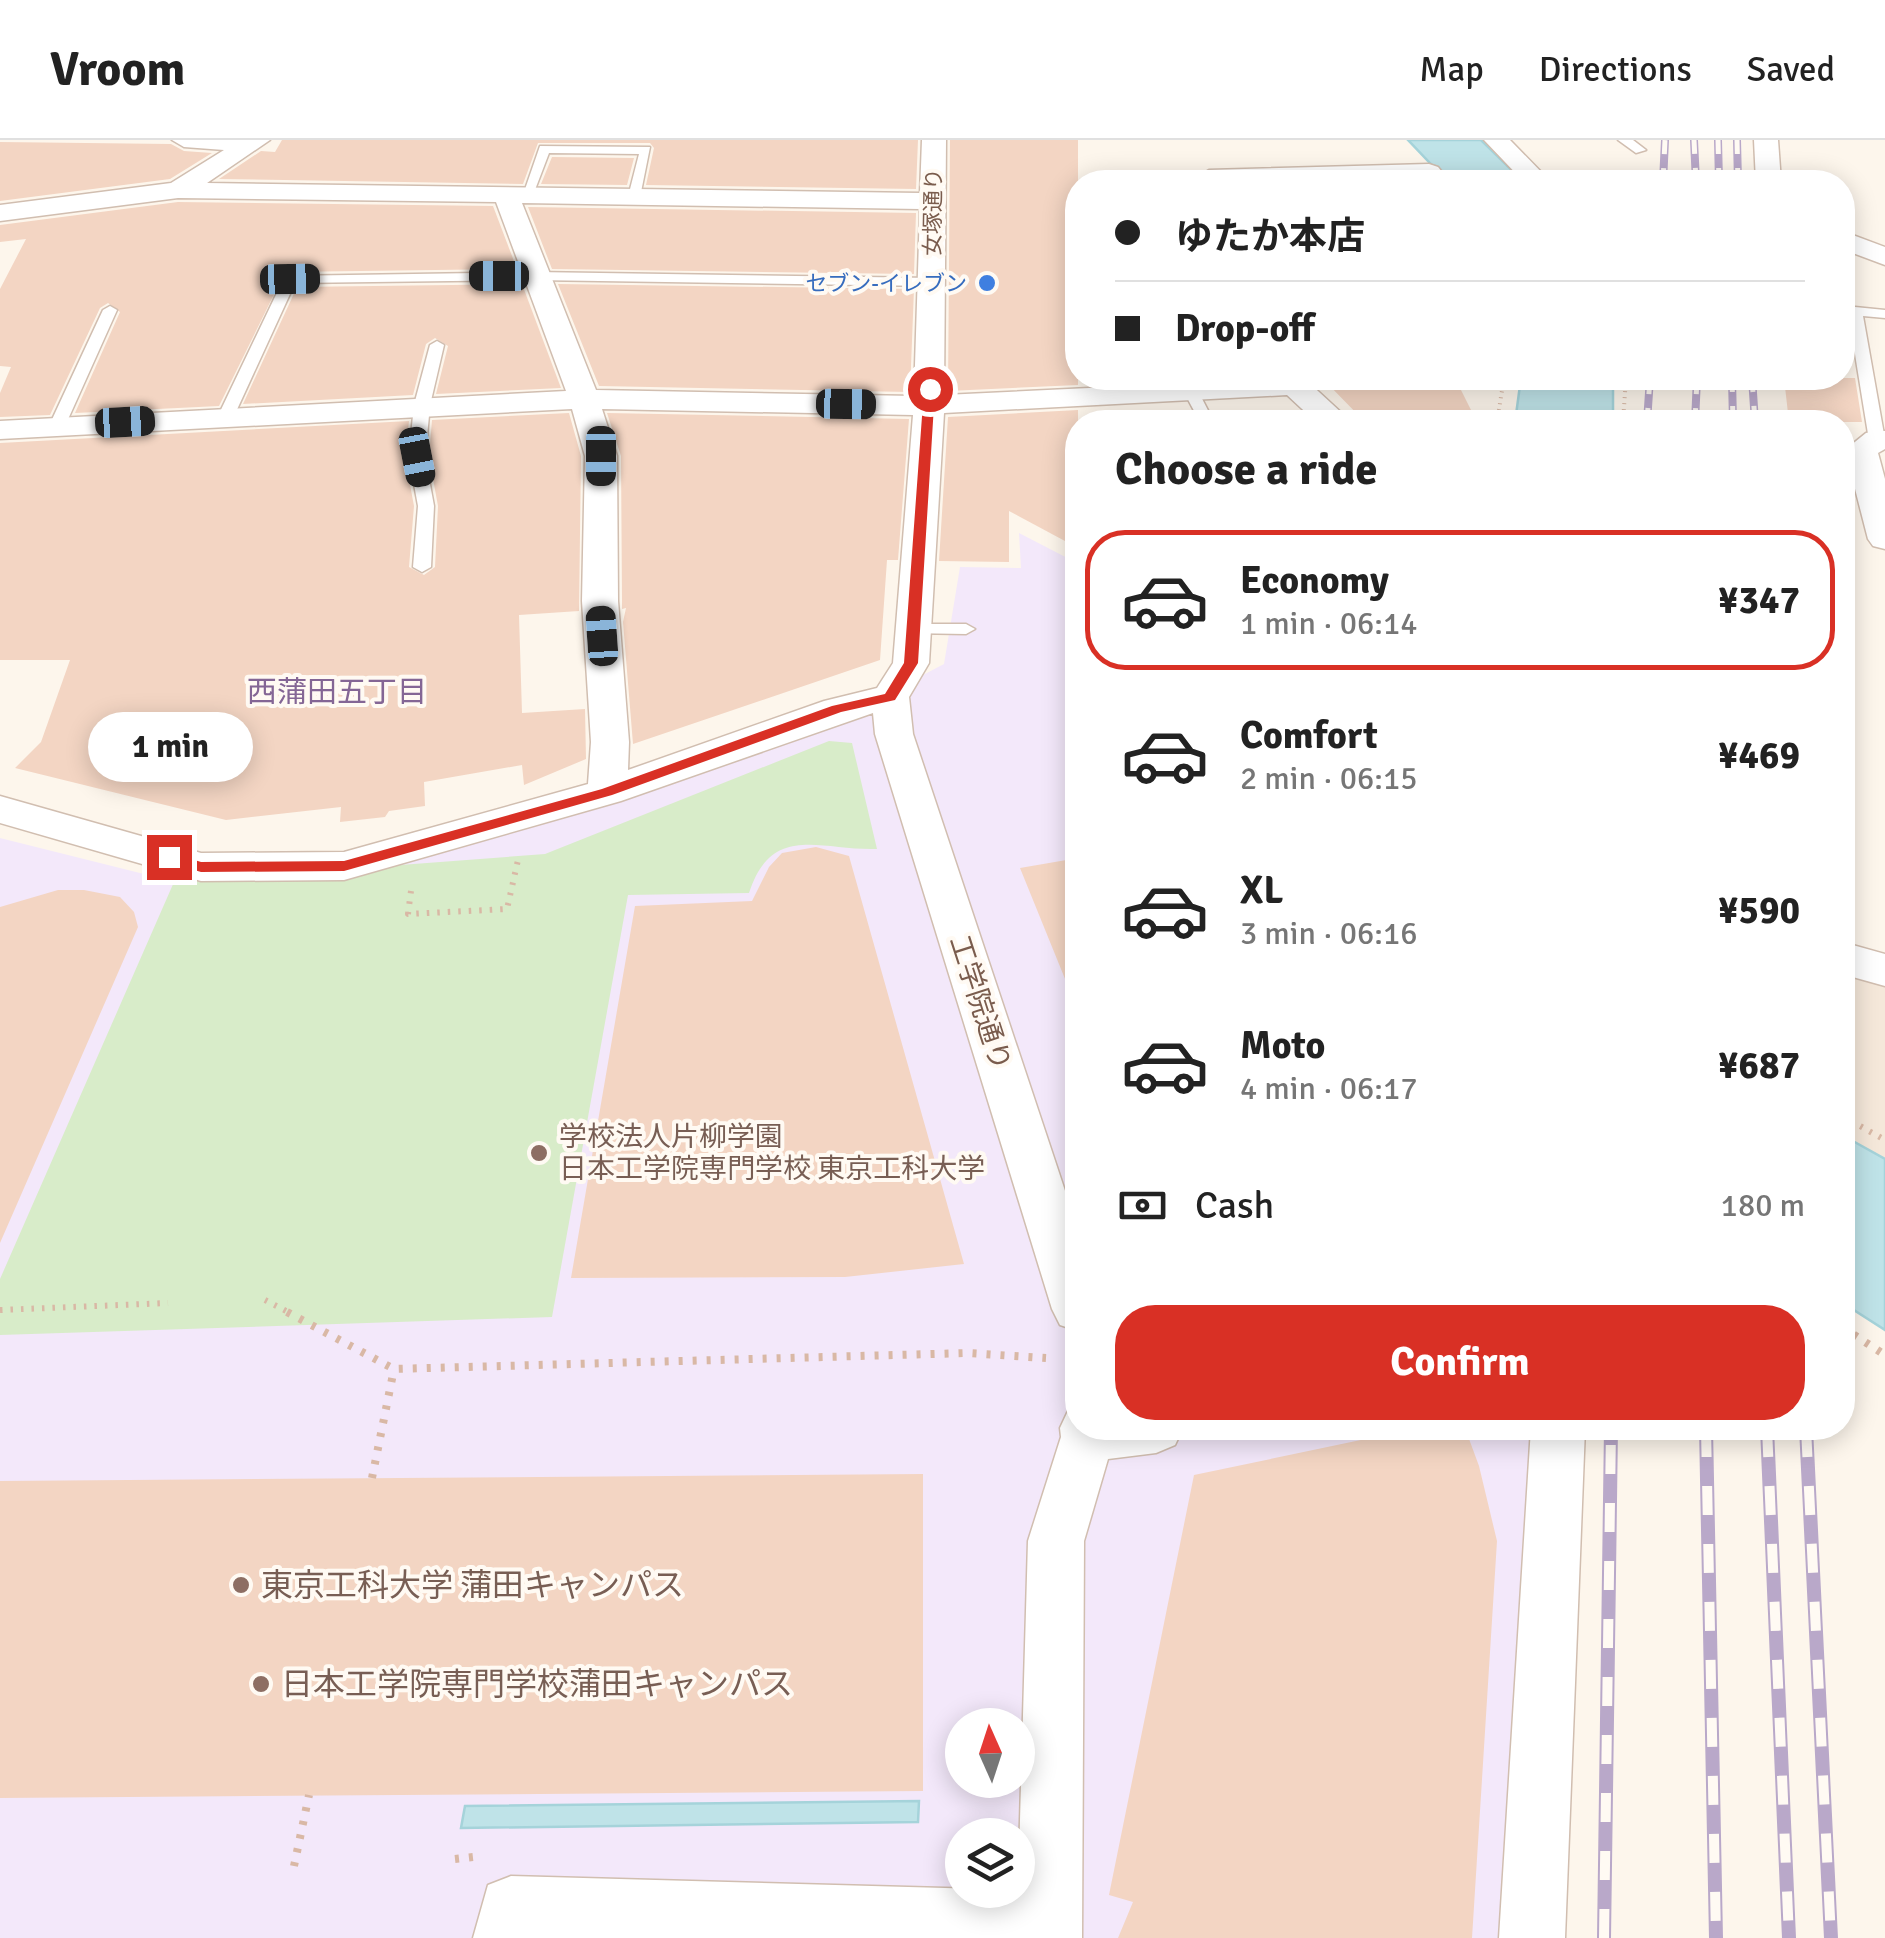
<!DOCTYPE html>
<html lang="en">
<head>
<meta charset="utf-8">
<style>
  body { margin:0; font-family:Signika,"Noto Sans JP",sans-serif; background:#f6f6f6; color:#222; height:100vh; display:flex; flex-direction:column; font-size:38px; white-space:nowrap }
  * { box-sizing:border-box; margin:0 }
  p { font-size:32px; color:#767676 }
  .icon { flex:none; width:55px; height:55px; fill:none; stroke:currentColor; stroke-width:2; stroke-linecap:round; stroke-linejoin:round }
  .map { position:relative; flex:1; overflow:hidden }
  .sheet { position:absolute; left:1065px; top:270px; width:790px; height:1030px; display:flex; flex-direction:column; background:#fff; border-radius:40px; box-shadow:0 5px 25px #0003 }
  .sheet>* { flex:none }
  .guide { position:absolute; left:1065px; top:30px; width:790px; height:220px; border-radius:40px; box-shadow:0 5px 25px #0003; display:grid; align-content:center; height:220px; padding:0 50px; background:#fff }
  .needle { width:65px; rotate:357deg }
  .controls { position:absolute; left:945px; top:1568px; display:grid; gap:20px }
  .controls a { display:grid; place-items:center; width:90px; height:90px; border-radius:50%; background:#fff; box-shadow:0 5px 25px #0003; font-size:50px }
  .end { position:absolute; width:45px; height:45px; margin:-22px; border:12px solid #d93025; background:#fff; box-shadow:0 0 0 5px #fff }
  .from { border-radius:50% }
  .bubble { position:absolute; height:70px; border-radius:35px; background:#fff; box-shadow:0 5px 25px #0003; font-size:32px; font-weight:800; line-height:70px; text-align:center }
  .car { position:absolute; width:30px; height:60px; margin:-30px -15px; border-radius:12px; box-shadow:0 0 8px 2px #0007; background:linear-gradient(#222 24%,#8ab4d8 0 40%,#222 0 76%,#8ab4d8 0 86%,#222 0) }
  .guide b { display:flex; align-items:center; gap:35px; height:95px; font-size:38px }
  .guide b+b { border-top:2px solid #e0e0e0 }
  .guide i { width:25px; height:25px; background:#222 }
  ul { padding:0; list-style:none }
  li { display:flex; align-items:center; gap:30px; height:140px; margin:0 20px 15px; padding:0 30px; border:5px solid transparent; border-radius:40px }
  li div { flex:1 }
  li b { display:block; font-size:38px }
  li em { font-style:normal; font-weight:800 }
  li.active { border-color:#d93025 }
  li>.icon { width:90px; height:90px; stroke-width:1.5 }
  h2 { padding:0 50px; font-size:45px; line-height:120px }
  .pay { display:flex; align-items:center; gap:25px; height:110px; padding:0 50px; font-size:38px }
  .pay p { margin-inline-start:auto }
  .action { display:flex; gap:20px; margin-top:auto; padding:20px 50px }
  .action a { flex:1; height:115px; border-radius:40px; background:#d93025; color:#fff; font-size:40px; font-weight:800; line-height:115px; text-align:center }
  header { display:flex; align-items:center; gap:60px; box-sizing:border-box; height:140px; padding:0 50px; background:#fff; border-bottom:2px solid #e0e0e0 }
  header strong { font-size:48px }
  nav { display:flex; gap:55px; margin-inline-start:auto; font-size:35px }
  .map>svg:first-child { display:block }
</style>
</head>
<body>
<header>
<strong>Vroom</strong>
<nav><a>Map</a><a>Directions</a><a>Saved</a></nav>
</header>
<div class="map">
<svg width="1885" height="1798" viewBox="0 0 1885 1798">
  <rect width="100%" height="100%" fill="#fdf6ec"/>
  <path fill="#f5e8da" d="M1842 813 1885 824V1019L1843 995Z"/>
  <path fill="#f3e8fa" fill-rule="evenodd" d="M1019 393 1077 423 1078 1288H1535L1504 1798H0V698L160 738 340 734 881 557 944 524 960 427 1021 428ZM962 1585H1018V1640H962ZM962 1695H1018V1750H962Z"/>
  <path fill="#d8ecc9" d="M829 601 852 603 877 709C821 711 772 682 749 753L628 755 552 1177 0 1195V1139L174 742 545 714Z"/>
  <path fill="#bfe3e8" stroke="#a5d3da" stroke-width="2.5" d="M1408 0H1481L1524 42H1448Z
    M1521 238H1613V282H1515Z
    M1842 995 1885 1019V1190L1843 1163Z
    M919 1661 918 1682 461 1688 465 1666Z"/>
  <path fill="#f3d5c3" d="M282 0H918L916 49 646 45 654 8 650 3H538L523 44 219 39 261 11 275 12Z
    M950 0H1078V245L948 251Z
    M0 2 171 4 184 11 212 13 170 39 0 61Z
    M552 17 634 18 627 45 541 44Z
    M178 62 493 66 517 129 285 132 219 266 75 273 120 172 108 163 100 168 50 275 0 277V253L11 227 0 226V149L26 99 0 102V85Z
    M528 67 916 73 914 134 552 129Z
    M522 144 561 248 436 254 448 206 435 198 426 204 413 255 243 264 297 147Z
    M558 144 914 149 910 252 599 246Z
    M1322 238H1455L1477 282H1365Z
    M1784 238H1855L1862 282H1789Z
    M1078 270V408L1009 371V422L939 421 948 277Z
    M569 273 581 316 579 471 519 475 522 573 585 569 586 619 524 645 522 625 424 642 425 666 389 671 385 677 340 682 341 667 226 680 15 628 41 602 70 520H0V303L409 281 405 318 414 366 409 427 424 435 435 427 438 366 429 317 432 280Z
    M607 273 909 279 898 420H887L880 520 633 604 623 482 626 468 622 469V461L621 316Z
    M816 707 849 716 964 1124 845 1137 571 1138 635 766 752 761 769 727 782 713Z
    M1078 718V865L1076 866 1020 728Z
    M58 750H84L120 757 134 772 138 787 0 1103V767Z
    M1418 1288H1465L1479 1326 1497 1401 1472 1798H1118L1133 1762 1109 1755 1194 1335Z
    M923 1334V1651L0 1658V1341Z"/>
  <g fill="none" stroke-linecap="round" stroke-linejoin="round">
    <g stroke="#d1beb0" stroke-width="3">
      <path id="service" d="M1618 0H1633L1646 10 1636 13Z
        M540 6 650 7 640 57 634 61 628 57 639 14 549 13 533 55 522 58Z
        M534 132 932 138 939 142 932 146 534 140 295 143 234 276 226 281 218 276 285 136Z
        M110 166 117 170 65 286 52 289 49 286 103 170Z
        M1855 167 1885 170V178L1863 176 1885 300 1877 305 1869 300 1848 171Z
        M437 201 444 205 430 265 425 317 434 366 431 427 422 432 413 427 418 366 409 317 414 265 430 205Z
        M1187 249H1197L1214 282H1200L1184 252Z
        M913 484H966L975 489 966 494 907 493 904 489Z"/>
    </g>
    <g stroke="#d1beb0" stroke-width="3">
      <path id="minor" d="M172 0H270L207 43 920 53 922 0H946L944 255 1297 238 1306 240 1344 275 1348 282H1316L1287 255 944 273 929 523 909 557 913 594 1078 1090V1191L1060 1185 1052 1169 875 594 873 573 621 661 344 740 201 741 0 683V656L201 713 344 712 588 644 591 602 582 461 585 316 572 269 0 299V281L566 251 496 62 178 58 0 81V65L171 43 224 10 184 7ZM522 63 920 69 914 256 596 250ZM602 269 913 275 893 523 877 548 824 561 628 630 629 602 618 461 617 316Z
        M1484 0H1510L1551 42H1524Z
        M1754 0H1778L1781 42H1756Z
        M1429 24 1438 27 1442 32 1438 37 1199 42 1196 38 1209 30Z
        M1842 91 1885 107V125L1842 109Z
        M1877 291H1885V309L1878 313 1885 339V409L1873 406 1868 399 1845 310 1866 293Z
        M1842 802 1885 814V846L1842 834Z
        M1078 1267V1288H1183L1175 1305 1156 1313 1108 1319 1084 1401 1082 1798H473L488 1745 511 1736 1018 1750 1028 1401 1061 1297 1060 1288 1068 1271Z
        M1531 1288H1585L1565 1798H1499Z"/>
    </g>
    <path stroke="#d9b8a5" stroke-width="4" stroke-dasharray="1 5" stroke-linecap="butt" d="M1497 282 1504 238
      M1623 282 1626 238"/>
    <path stroke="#d9b8a5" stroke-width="6" stroke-dasharray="2.5 8" stroke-linecap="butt" d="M411 751 408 774 507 769 518 720
      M1842 976 1885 1000
      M265 1160 292 1174
      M0 1170 168 1163"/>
    <path stroke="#d9b8a5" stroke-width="8" stroke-dasharray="4 10" stroke-linecap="butt" d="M287 1172 394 1229 967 1213 1046 1218
      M1842 1187 1885 1215
      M372 1338 394 1229
      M455 1719 473 1717
      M294 1726 309 1655"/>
    <use href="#service" fill="#fff" fill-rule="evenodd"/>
    <use href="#minor" fill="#fff" fill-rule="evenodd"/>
    <g stroke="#b9a8c9" stroke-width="8">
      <path id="rail-far1" d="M1694 0 1696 42
        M1718 0 1719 42
        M1737 0 1738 42
        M1663 42 1665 0
        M1732 238 1733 282
        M1752 238 1755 282
        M1647 282 1650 238
        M1695 282 1697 238"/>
    </g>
    <g stroke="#b9a8c9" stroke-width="14">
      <path id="rail" d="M1706 1288 1716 1798
        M1767 1288 1789 1798
        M1806 1288 1831 1798
        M1604 1798 1611 1288"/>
    </g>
    <use href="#rail-far1" stroke="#fffaf3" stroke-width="5" stroke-dasharray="14" stroke-linecap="butt"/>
    <use href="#rail" stroke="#fffaf3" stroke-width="10" stroke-dasharray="29" stroke-linecap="butt"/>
  </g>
  <path fill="#d93025" d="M930 245 935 249 918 523 895 560 841 572 612 655 344 731 201 732 164 721V714L169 712 201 722 344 721 602 649 832 566 885 554 904 523 924 249Z"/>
  <circle fill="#3f7fe0" stroke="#fffaf3" stroke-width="4" cx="987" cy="143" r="10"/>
  <g fill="#8d6e63" stroke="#fffaf3" stroke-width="4">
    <circle cx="539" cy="1013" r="10"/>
    <circle cx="241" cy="1445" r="10"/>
    <circle cx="261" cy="1544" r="10"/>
  </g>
  <g text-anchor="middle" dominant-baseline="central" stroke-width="8" stroke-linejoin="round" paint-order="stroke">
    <g font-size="22" fill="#7a5c4d" stroke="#fffaf3">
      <text transform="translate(933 72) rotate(-89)">女塚通り</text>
    </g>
    <g font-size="22" fill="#366cbe" stroke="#fffaf3" text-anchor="end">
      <text x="967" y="143">セブン-イレブン</text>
    </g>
    <g font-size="28" fill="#7a5c4d" stroke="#fffaf3">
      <text transform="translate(980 863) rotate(72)">工学院通り</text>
    </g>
    <g font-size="28" fill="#785e54" stroke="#fffaf3" text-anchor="start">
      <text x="559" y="997">学校法人片柳学園<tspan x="559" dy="32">日本工学院専門学校 東京工科大学</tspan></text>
    </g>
    <g font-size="30" fill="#846695" stroke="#fffaf3">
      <text x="337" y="552">西蒲田五丁目</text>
    </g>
    <g font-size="32" fill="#785e54" stroke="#fffaf3" text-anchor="start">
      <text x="261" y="1445">東京工科大学 蒲田キャンパス</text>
      <text x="281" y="1544">日本工学院専門学校蒲田キャンパス</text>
    </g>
  </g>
</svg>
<div class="controls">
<a><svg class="needle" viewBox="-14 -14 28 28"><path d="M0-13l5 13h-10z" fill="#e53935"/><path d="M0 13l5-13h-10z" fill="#767676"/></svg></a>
<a><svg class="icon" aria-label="layers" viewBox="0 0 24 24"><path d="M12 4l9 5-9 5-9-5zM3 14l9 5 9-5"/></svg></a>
</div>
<i class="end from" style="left:930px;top:249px"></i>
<i class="end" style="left:169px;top:717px"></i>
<div class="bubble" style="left:88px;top:572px;width:165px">1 min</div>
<i class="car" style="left:499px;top:136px;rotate:270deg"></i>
<i class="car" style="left:290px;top:139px;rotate:89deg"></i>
<i class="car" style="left:846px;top:264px;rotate:91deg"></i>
<i class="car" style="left:125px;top:282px;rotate:87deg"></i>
<i class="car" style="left:601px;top:316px;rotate:180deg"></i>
<i class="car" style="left:417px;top:317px;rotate:169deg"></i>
<i class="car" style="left:602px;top:496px;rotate:356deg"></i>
<div class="guide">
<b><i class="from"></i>ゆたか本店</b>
<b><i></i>Drop-off</b>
</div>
<section class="sheet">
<h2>Choose a ride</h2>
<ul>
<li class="active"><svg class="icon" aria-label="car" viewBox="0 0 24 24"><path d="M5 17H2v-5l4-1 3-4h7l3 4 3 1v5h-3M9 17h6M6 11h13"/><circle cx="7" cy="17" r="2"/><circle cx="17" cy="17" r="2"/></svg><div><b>Economy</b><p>1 min · 06:14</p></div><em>¥347</em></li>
<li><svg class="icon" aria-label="car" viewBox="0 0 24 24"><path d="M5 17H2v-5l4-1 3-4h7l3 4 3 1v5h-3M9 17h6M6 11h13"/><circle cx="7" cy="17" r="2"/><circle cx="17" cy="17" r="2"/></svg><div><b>Comfort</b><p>2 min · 06:15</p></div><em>¥469</em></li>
<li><svg class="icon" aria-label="car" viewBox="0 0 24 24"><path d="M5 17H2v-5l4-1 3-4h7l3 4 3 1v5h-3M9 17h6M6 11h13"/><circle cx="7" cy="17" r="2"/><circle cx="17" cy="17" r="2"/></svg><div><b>XL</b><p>3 min · 06:16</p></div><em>¥590</em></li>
<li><svg class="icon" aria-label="car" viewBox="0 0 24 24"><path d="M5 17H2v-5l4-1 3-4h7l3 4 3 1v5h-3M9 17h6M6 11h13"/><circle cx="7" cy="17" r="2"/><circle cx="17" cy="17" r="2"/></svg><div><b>Moto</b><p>4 min · 06:17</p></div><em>¥687</em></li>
</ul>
<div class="pay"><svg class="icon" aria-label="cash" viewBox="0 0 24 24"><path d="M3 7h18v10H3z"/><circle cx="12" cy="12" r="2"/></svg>Cash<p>180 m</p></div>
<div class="action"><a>Confirm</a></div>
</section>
</div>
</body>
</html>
